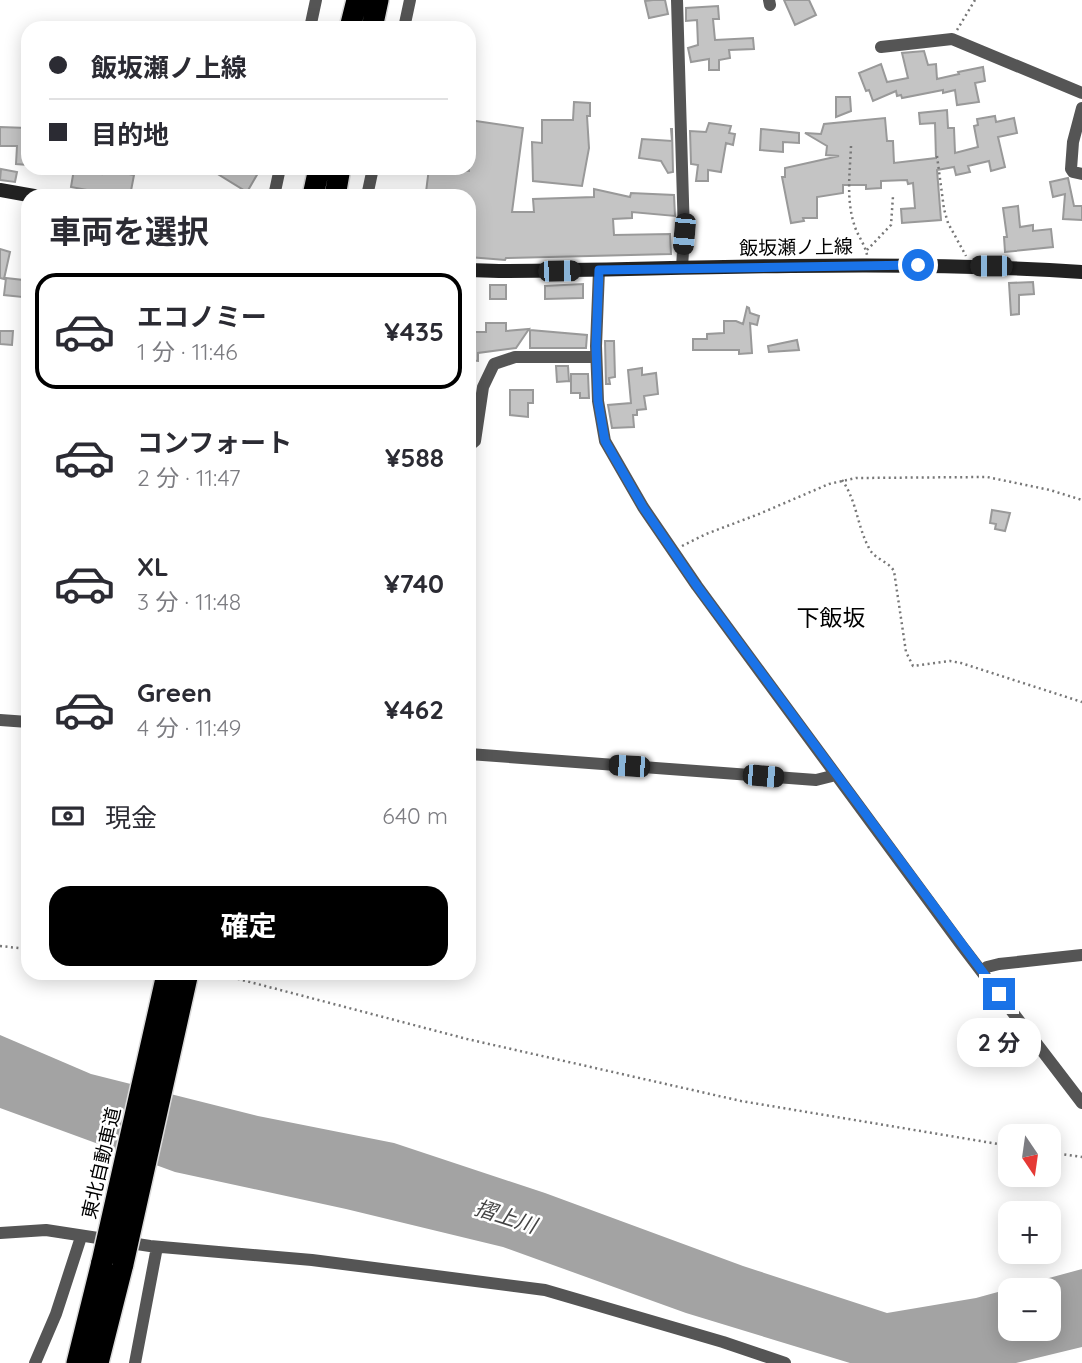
<!DOCTYPE html>
<html lang="ja">
<head>
<meta charset="utf-8">
<style>
  body { margin:0; font-family:Quicksand,"Noto Sans JP",sans-serif; background:#f7f7f7; color:#2b2b33; height:100vh; display:flex; flex-direction:column; font-size:26px; white-space:nowrap }
  * { box-sizing:border-box; margin:0 }
  p { font-size:23px; color:#7c7c81 }
  .icon { flex:none; width:38px; height:38px; fill:none; stroke:currentColor; stroke-width:2; stroke-linecap:round; stroke-linejoin:round }
  .map { position:relative; flex:1; overflow:hidden }
  .side { position:absolute; left:21px; top:189px; width:455px; height:791px; display:flex; flex-direction:column; background:#fff; border-radius:21px; box-shadow:0 4px 18px #0003 }
  .side>* { flex:none }
  .guide { position:absolute; left:21px; top:21px; width:455px; height:154px; border-radius:21px; box-shadow:0 4px 18px #0003; display:grid; align-content:center; height:154px; padding:0 28px; background:#fff }
  .needle { width:46px; rotate:167deg }
  .fabs { position:absolute; left:998px; top:1124px; display:grid; gap:14px }
  .fabs a { display:grid; place-items:center; width:63px; height:63px; border-radius:14px; background:#fff; box-shadow:0 4px 18px #0003; font-size:35px }
  .end { position:absolute; width:32px; height:32px; margin:-16px; border:9px solid #1a73e8; background:#fff; box-shadow:0 0 0 4px #fff }
  .from { border-radius:50% }
  .bubble { position:absolute; height:49px; border-radius:21px; background:#fff; box-shadow:0 4px 18px #0003; font-size:23px; font-weight:700; line-height:49px; text-align:center }
  .car { position:absolute; width:21px; height:42px; margin:-21px -10px; border-radius:9px; box-shadow:0 0 5px 2px #0007; background:linear-gradient(#222 24%,#8ab4d8 0 40%,#222 0 76%,#8ab4d8 0 86%,#222 0) }
  .guide b { display:flex; align-items:center; gap:24px; height:66px; font-size:26px }
  .guide b+b { border-top:2px solid #e1e1e2 }
  .guide i { width:18px; height:18px; background:#2b2b33 }
  ul { padding:0; list-style:none }
  li { display:flex; align-items:center; gap:21px; height:116px; margin:0 14px 10px; padding:0 14px; border:4px solid transparent; border-radius:21px }
  li div { flex:1 }
  li b { display:block; font-size:26px }
  li em { font-style:normal; font-weight:700 }
  li.current { border-color:#000 }
  li>.icon { width:63px; height:63px; stroke-width:1.5 }
  h2 { padding:0 28px; font-size:32px; line-height:84px }
  .pay { display:flex; align-items:center; gap:18px; height:77px; padding:0 28px; font-size:26px }
  .pay p { margin-inline-start:auto }
  .button { display:flex; gap:14px; margin-top:auto; padding:14px 28px }
  .button a { flex:1; height:80px; border-radius:21px; background:#000; color:#fff; font-size:28px; font-weight:700; line-height:80px; text-align:center }
  .map>svg:first-child { display:block }
</style>
</head>
<body>
<div class="map">
<svg width="1082" height="1363" viewBox="0 0 1082 1363">
  <rect width="100%" height="100%" fill="#fff"/>
  <path fill="#a3a3a3" fill-rule="evenodd" d="M0 1035 91 1074 258 1116 394 1143 545 1193 743 1266 887 1313 976 1298 1082 1269V1347L1016 1363H850L686 1313 503 1247 346 1209 175 1172 0 1108ZM1010 1290H1048V1328H1010Z"/>
  <path fill="#c4c4c4" stroke="#999" stroke-width="2" d="M653 0H665L668 14 649 18 645 1Z
    M784 0H809L816 15 795 25Z
    M718 6 719 19H713L715 40 753 38 754 49 729 50 730 58 719 60V70H709V59L691 62 688 48 698 45 697 20 686 21V8Z
    M924 51 928 65 936 64 937 79 959 74 958 72 983 67 985 81 975 83 979 102 957 105 955 90 943 93V90L902 98 901 95 897 96 896 91 873 101 869 90 866 91 859 73 881 64 887 82 908 78 902 53Z
    M836 97H850L851 111 836 117Z
    M574 102 590 103V116H587L589 148 582 186 533 181 532 142 542 143V120H573Z
    M947 110 948 128H954L955 153 978 147 974 126 978 125 977 119 995 116 996 122 1014 118 1017 133 998 137 1005 167 991 171 989 161 968 166 970 172 956 175 954 167 937 170 941 220 902 223 901 209 915 208 913 183 908 184 907 180 881 181V188L866 189V185H843V193L817 197V218H803L804 221 791 223 782 177H785V168L839 156 826 155 827 146 805 133 821 134 824 124 885 118 887 141H893L894 163 936 158 935 123 920 124 919 113Z
    M469 120 523 128 512 212H534L533 199 594 197V189L630 197 631 193 674 195 675 216 632 212V218L613 219 614 235 670 234 671 254 506 258 505 260 469 257V196L426 192 429 168 469 171Z
    M709 123 731 126 729 133 735 134 733 145 726 143 721 172 708 170V181H696L698 165 691 164 690 131 706 132Z
    M0 127 27 128 28 165 16 164 17 146H0Z
    M671 129H672L673 172 668 173 661 161 639 158 642 139 672 141Z
    M761 129 799 133V143L783 142V152L760 150Z
    M208 168H261L247 192Z
    M1 169 17 172 15 182 0 180Z
    M74 169 102 174 104 169 134 175 130 196H103L98 195V192L71 187Z
    M1068 178 1074 206H1082V220L1063 219 1065 194 1053 197 1050 182Z
    M1018 206 1020 227 1033 225V231L1051 229 1053 247 1005 252 1004 237H1007L1003 208Z
    M0 249 10 252 4 279 0 278Z
    M6 278 23 280 22 297 4 295Z
    M1033 282 1034 294 1019 295V314L1011 315 1009 283Z
    M583 284V298L545 299V286Z
    M490 285H506V299H490Z
    M747 307 749 308 750 313 759 316 757 325 750 323 752 353 739 354V350H693V339H707V334L724 333V321H736L743 324Z
    M486 323H506V331L529 329 516 348 478 353V361L469 360V332H486Z
    M530 330 587 335 586 348H530Z
    M0 331H13L12 345 0 344Z
    M797 340 799 350 769 352 768 346Z
    M605 341H614L615 377 609 378 610 384H606Z
    M556 366H568L569 381 557 382Z
    M642 368V375L656 373 658 394 644 396 646 409 637 410V415H633L634 427 612 428 608 405 631 403 628 370Z
    M571 374H588L589 398H580V393H571Z
    M510 390H533V403H528V417L510 415Z
    M992 510 1010 513 1005 531 995 529 996 524 990 523Z"/>
  <g fill="none" stroke-linecap="round" stroke-linejoin="round">
    <g stroke="#dbdbdb" stroke-width="24">
      <path id="highway" d="M350 28 357 0
        M372 28 378 0
        M313 196 319 168
        M335 196 340 168
        M77 1363 102 1262
        M98 1363 123 1264"/>
    </g>
    <path stroke="#777" stroke-width="2.5" stroke-dasharray="2 3.5" stroke-linecap="butt" d="M957 30 975 0
      M851 146C850 172 846 198 854 224 857 235 865 244 867 255
      M937 156 944 209 948 223 966 256
      M867 250 891 225 893 196
      M842 480C857 501 857 526 869 548 874 559 888 561 894 571L906 652 913 666 950 661 961 663 1082 702
      M682 546 706 534 759 514 829 484 856 478 987 477 1050 490 1082 500
      M0 946 28 949
      M227 976 467 1039 741 1101 1010 1146
      M1048 1152 1082 1157"/>
    <path stroke="#555" stroke-width="12" d="M677 0 684 234 682 268
      M769 0 770 5
      M310 28 316 0
      M404 28 410 0
      M881 47 952 39 1082 93
      M1082 108 1073 142 1071 169 1073 172 1082 174
      M274 196 280 168
      M367 196 373 168
      M599 270 596 346 598 401 605 441 643 507 697 586 962 946 1082 1103
      M469 446 475 441 483 387 494 364 515 357H596
      M0 720 28 722
      M469 754 816 780 836 775
      M982 972 987 967 999 964 1082 955
      M217 974V973
      M0 1233 46 1230 150 1246 312 1260 545 1290 723 1342 785 1363
      M35 1363 56 1314 81 1237
      M135 1363 157 1247"/>
    <path stroke="#222" stroke-width="14" d="M0 190 34 196
      M469 270 499 271C694 269 888 259 1082 272"/>
    <use href="#highway" stroke="#000" stroke-width="21"/>
    <g stroke="#dbdbdb" stroke-width="24" stroke-linecap="butt">
      <path id="highway-bridge" d="M102 1262 167 974
        M123 1264 187 977"/>
    </g>
    <use href="#highway-bridge" stroke="#000" stroke-width="21"/>
  </g>
  <g fill="none" stroke-linecap="round" stroke-linejoin="round">
    <path stroke="#1a73e8" stroke-width="9" d="M918 265 599 270 596 346 598 401 605 441 643 507 697 586 999 994"/>
  </g>
  <g text-anchor="middle" dominant-baseline="central" stroke-width="5" stroke-linejoin="round" paint-order="stroke">
    <g font-size="19" fill="#000" stroke="#fff">
      <text transform="translate(796 247) rotate(-1)">飯坂瀬ノ上線</text>
      <text transform="translate(101 1163) rotate(-77)">東北自動車道</text>
    </g>
    <g font-size="21" font-style="italic" fill="#444" stroke="#fff">
      <text transform="translate(506 1216) rotate(18)">摺上川</text>
    </g>
    <g font-size="23" fill="#000" stroke="#fff">
      <text x="831" y="617">下飯坂</text>
    </g>
  </g>
</svg>
<div class="fabs">
<a><svg class="needle" viewBox="-14 -14 28 28"><path d="M0-13l5 13h-10z" fill="#e53935"/><path d="M0 13l5-13h-10z" fill="#7c7c81"/></svg></a>
<a>+</a>
<a>−</a>
</div>
<i class="end from" style="left:918px;top:265px"></i>
<i class="end" style="left:999px;top:994px"></i>
<div class="bubble" style="left:957px;top:1018px;width:84px">2 分</div>
<i class="car" style="left:684px;top:234px;rotate:185deg"></i>
<i class="car" style="left:991px;top:266px;rotate:270deg"></i>
<i class="car" style="left:559px;top:271px;rotate:89deg"></i>
<i class="car" style="left:629px;top:766px;rotate:274deg"></i>
<i class="car" style="left:763px;top:776px;rotate:95deg"></i>
<div class="guide">
<b><i class="from"></i>飯坂瀬ノ上線</b>
<b><i></i>目的地</b>
</div>
<section class="side">
<h2>車両を選択</h2>
<ul>
<li class="current"><svg class="icon" aria-label="car" viewBox="0 0 24 24"><path d="M5 17H2v-5l4-1 3-4h7l3 4 3 1v5h-3M9 17h6M6 11h13"/><circle cx="7" cy="17" r="2"/><circle cx="17" cy="17" r="2"/></svg><div><b>エコノミー</b><p>1 分 · 11:46</p></div><em>¥435</em></li>
<li><svg class="icon" aria-label="car" viewBox="0 0 24 24"><path d="M5 17H2v-5l4-1 3-4h7l3 4 3 1v5h-3M9 17h6M6 11h13"/><circle cx="7" cy="17" r="2"/><circle cx="17" cy="17" r="2"/></svg><div><b>コンフォート</b><p>2 分 · 11:47</p></div><em>¥588</em></li>
<li><svg class="icon" aria-label="car" viewBox="0 0 24 24"><path d="M5 17H2v-5l4-1 3-4h7l3 4 3 1v5h-3M9 17h6M6 11h13"/><circle cx="7" cy="17" r="2"/><circle cx="17" cy="17" r="2"/></svg><div><b>XL</b><p>3 分 · 11:48</p></div><em>¥740</em></li>
<li><svg class="icon" aria-label="car" viewBox="0 0 24 24"><path d="M5 17H2v-5l4-1 3-4h7l3 4 3 1v5h-3M9 17h6M6 11h13"/><circle cx="7" cy="17" r="2"/><circle cx="17" cy="17" r="2"/></svg><div><b>Green</b><p>4 分 · 11:49</p></div><em>¥462</em></li>
</ul>
<div class="pay"><svg class="icon" aria-label="cash" viewBox="0 0 24 24"><path d="M3 7h18v10H3z"/><circle cx="12" cy="12" r="2"/></svg>現金<p>640 m</p></div>
<div class="button"><a>確定</a></div>
</section>
</div>
</body>
</html>
